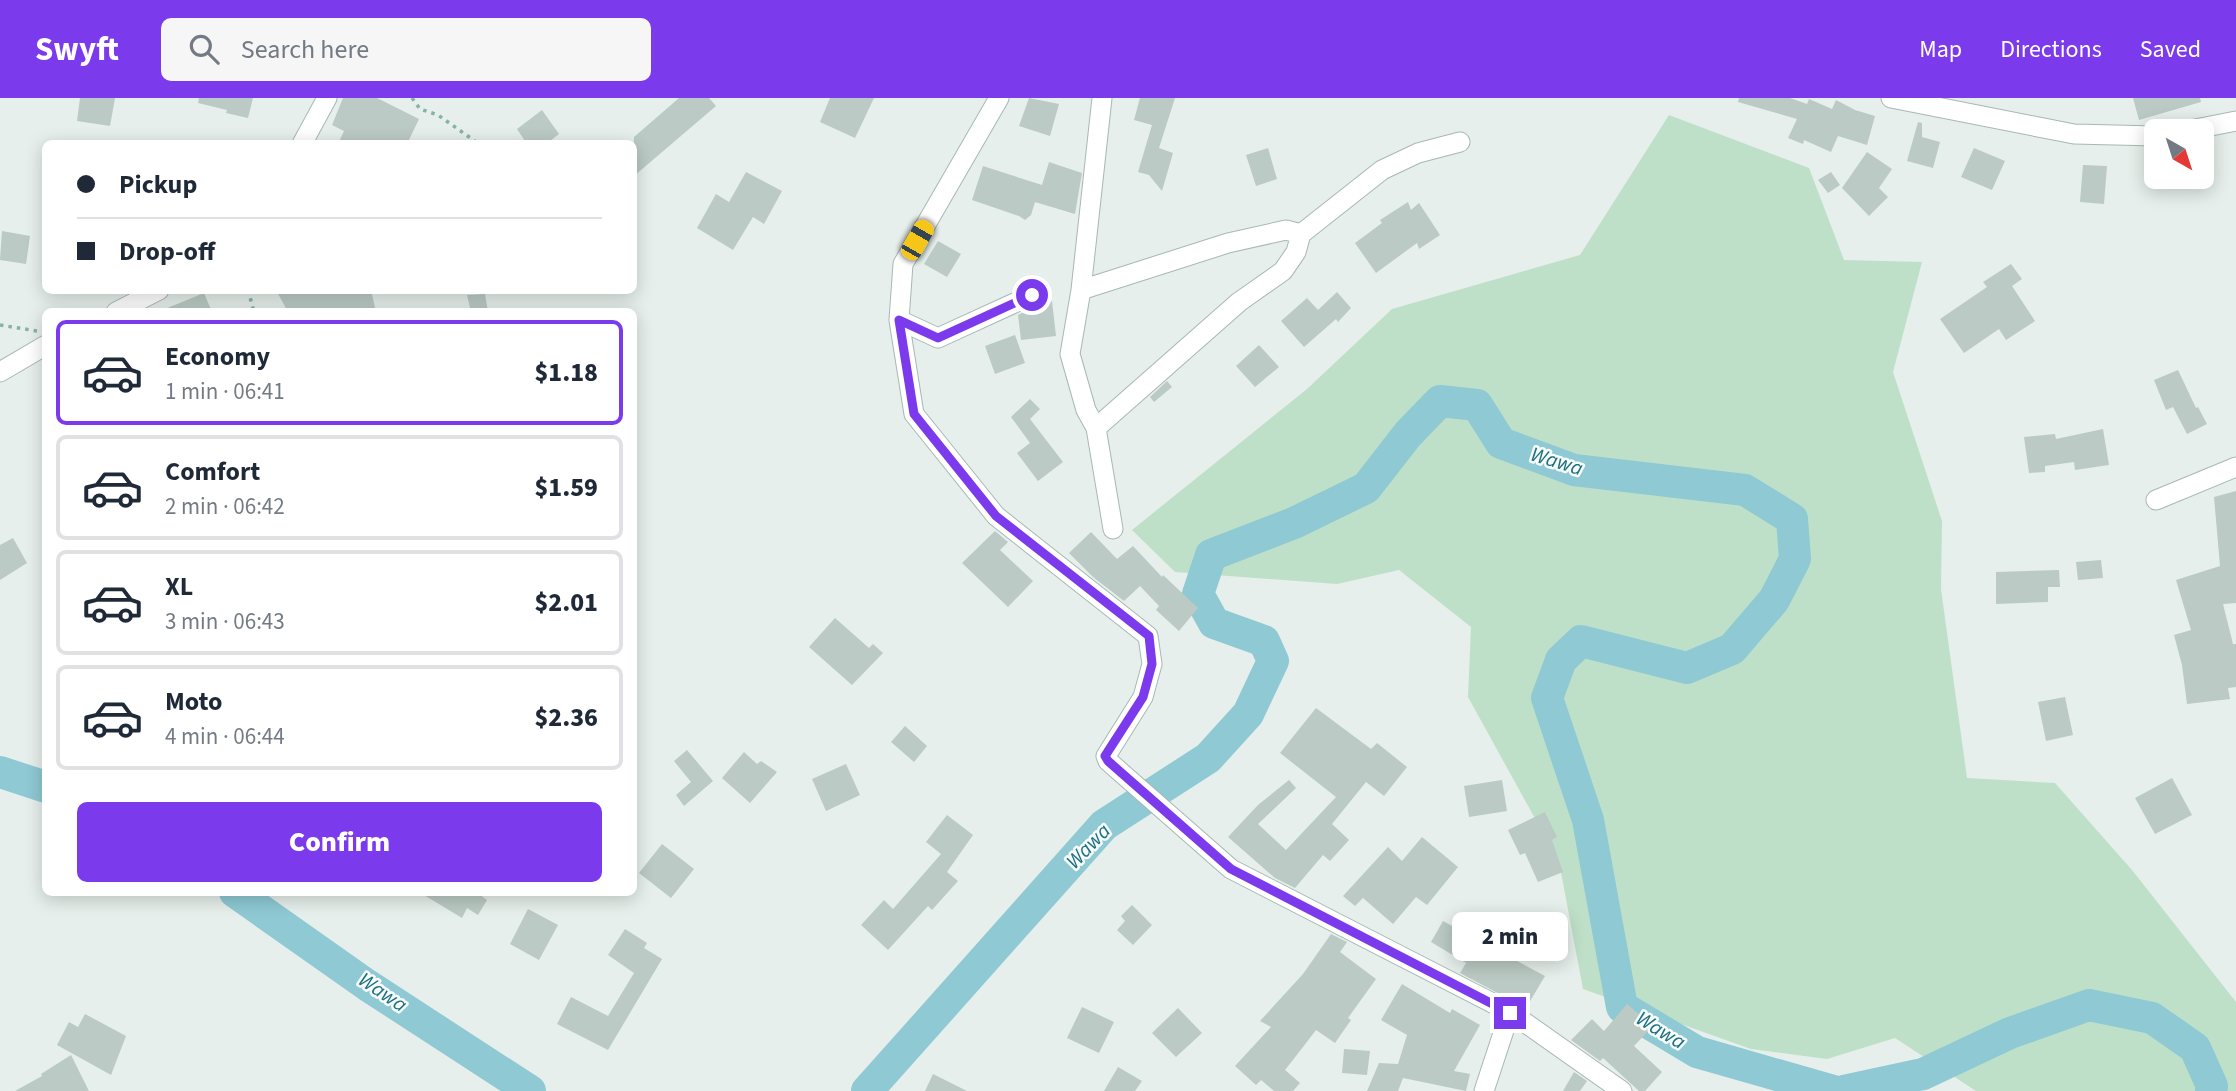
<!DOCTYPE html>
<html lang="en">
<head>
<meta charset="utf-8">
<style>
  body { margin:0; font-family:"Source Sans 3",sans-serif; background:#f6f6f7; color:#1f2937; height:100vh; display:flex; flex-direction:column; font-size:26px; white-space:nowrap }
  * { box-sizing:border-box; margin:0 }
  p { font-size:23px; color:#747a83 }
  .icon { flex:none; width:38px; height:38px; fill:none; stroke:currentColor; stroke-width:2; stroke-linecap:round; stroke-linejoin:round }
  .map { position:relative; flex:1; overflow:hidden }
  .details { position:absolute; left:42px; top:210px; width:595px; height:588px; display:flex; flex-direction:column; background:#fff; border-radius:10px; box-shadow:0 4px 18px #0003 }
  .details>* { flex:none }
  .hud { position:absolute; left:42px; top:42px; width:595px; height:154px; border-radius:10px; box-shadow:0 4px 18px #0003; display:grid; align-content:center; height:154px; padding:0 35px; background:#fff }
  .needle { width:46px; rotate:141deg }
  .tools { position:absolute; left:2144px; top:21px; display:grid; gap:14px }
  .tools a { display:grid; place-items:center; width:70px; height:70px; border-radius:10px; background:#fff; box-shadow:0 4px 18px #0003; font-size:35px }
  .end { position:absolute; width:32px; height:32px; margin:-16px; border:9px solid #7c3aed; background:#fff; box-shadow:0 0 0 4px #fff }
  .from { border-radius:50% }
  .bubble { position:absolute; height:49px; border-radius:10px; background:#fff; box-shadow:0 4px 18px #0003; font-size:23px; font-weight:800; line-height:49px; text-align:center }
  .car { position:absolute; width:21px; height:42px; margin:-21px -10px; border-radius:9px; box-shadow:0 0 5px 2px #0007; background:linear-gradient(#f5c518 24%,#345 0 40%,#f5c518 0 76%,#345 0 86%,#f5c518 0) }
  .hud b { display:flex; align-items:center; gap:24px; height:66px; font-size:26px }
  .hud b+b { border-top:2px solid #e0e1e3 }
  .hud i { width:18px; height:18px; background:#1f2937 }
  ul { padding:12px 0 0; list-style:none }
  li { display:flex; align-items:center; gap:21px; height:105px; margin:0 14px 10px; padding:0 21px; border:4px solid #e0e1e3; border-radius:10px }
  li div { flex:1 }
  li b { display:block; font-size:26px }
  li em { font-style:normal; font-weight:800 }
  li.active { border-color:#7c3aed }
  li>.icon { width:63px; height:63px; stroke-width:1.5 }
  .action { display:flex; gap:14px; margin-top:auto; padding:14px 35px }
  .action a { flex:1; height:80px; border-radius:10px; background:#7c3aed; color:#fff; font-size:28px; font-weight:800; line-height:80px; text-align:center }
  header { display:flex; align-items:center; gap:42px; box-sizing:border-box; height:98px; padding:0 35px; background:#7c3aed; color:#fff }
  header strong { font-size:33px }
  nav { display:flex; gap:38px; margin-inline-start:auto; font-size:24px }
  .search { width:490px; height:63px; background:#f6f6f7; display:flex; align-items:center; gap:18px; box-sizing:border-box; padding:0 24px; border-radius:10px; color:#747a83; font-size:26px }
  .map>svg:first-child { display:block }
</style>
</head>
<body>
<header>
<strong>Swyft</strong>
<div class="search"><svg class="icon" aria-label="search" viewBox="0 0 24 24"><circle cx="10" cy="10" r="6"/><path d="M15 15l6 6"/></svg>Search here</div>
<nav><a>Map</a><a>Directions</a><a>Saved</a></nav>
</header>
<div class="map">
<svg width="2236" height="993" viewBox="0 0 2236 993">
  <rect width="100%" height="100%" fill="#e6efeb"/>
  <path fill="#bfe0c8" d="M1669 17 1809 70 1844 162 1922 164 1893 274 1942 423 1941 491 1967 680 2055 685 2132 772 2236 904V993H1976L1895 940 1827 961 1751 951 1583 891 1559 764 1468 599 1471 529 1399 472 1337 486 1175 474 1132 432 1307 291 1392 211 1580 157Z"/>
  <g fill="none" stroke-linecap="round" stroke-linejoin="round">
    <path stroke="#8ec9d4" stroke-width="32" d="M0 674 46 689
      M235 794 367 887 530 993
      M867 993 1104 727 1208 660 1248 616 1273 563 1264 543 1214 525 1198 496 1211 457 1294 425 1366 390 1408 336 1440 303 1477 307 1501 345 1574 372 1745 392 1792 421 1795 461 1774 502 1732 551 1687 570 1581 543 1561 562 1547 600 1588 722 1622 909 1697 954 1833 993
      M1844 993 1923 976 2010 935 2089 907 2152 920 2195 950 2212 988 2211 993"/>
  </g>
  <path fill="#bbcac4" d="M80 0H115L110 28 77 23Z
    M199 0H253L248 20 226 15 227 12 198 5Z
    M343 0H377L419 21 407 46H338L344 33 332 27Z
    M679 0H709L716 8 634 78V39Z
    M830 0H874L855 40 820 24Z
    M1029 0 1059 6 1050 38 1019 28Z
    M1140 0H1175L1159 50 1173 55 1162 93 1149 77 1138 74 1152 27 1134 22Z
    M1739 0H1790L1807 6 1809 1 1832 11 1836 2 1855 12 1875 18 1867 47 1838 38 1831 54 1804 42 1803 46 1788 40 1797 21 1738 4Z
    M2133 0H2200L2201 4 2139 22Z
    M542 12 559 36 546 46H527L517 31Z
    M1918 24 1922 25V39L1940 44 1933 70 1907 63Z
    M1268 50 1277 81 1256 88 1246 57Z
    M1974 50 2005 63 1992 92 1961 79Z
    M1867 54 1892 71 1879 90 1888 99 1869 118 1842 90Z
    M1049 64 1082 75 1075 116 1035 104 1031 117 1025 122 1019 118 972 102 983 68 1042 87Z
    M2083 67 2107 68 2104 106 2080 104Z
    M746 74 782 93 764 126 753 119 733 152 697 130 716 96 729 104Z
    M1831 74 1840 87 1828 95 1818 82Z
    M1408 104 1411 112 1419 105 1440 137 1419 151 1417 145 1376 175 1355 145 1382 125 1380 122Z
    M2 133 30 138 26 166 0 162Z
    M938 143 961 156 947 179 924 166Z
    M2011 166 2022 181 2012 188 2035 223 2006 242 1999 231 1964 255 1940 221 1987 189 1983 184Z
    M276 192H371L376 214H288Z
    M1337 194 1351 210 1338 224 1336 221 1304 249 1281 223 1307 200 1318 212Z
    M204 195 212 214H160V213Z
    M485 196 488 214H471L467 197Z
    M1052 203 1056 238 1021 242 1018 217 1042 205Z
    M1015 237 1025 265 995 276 985 248Z
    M1259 247 1279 269 1255 289 1236 268Z
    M2178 272 2196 310 2198 309 2207 326 2187 336 2173 309 2166 312 2154 282Z
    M1167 283 1172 289 1154 304 1150 299Z
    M1030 301 1040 311 1030 321 1063 364 1038 383 1017 355 1030 345 1011 319Z
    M2103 331 2109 367 2075 372 2074 364 2045 368V374L2029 375 2024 339 2055 336 2056 341Z
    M2236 393V505L2223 506 2233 546H2236V589L2228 590 2230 601 2187 606 2182 567 2174 537 2191 532 2176 482 2220 468 2214 399Z
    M995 433 1008 444 1000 452 1033 483 1008 509 962 465Z
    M1091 434 1117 461 1133 448 1162 479 1163 477 1198 510 1179 533 1156 512 1159 508 1140 488 1124 503 1093 479 1069 455Z
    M13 440 27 465 0 482V447Z
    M2101 462 2103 480 2078 482 2076 464Z
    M2059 472 2060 489H2048V504L1996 506V474Z
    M835 520 869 550 873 546 883 555 852 587 809 549Z
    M2065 599 2073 637 2046 643 2038 604Z
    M1316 610 1371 651 1377 645 1407 669 1384 698 1366 684 1332 726 1349 742 1330 763 1323 757 1295 790 1275 780 1228 739 1258 707 1289 682 1296 690 1258 726 1286 752 1336 699 1280 655Z
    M905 628 927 648 914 664 891 644Z
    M687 652 713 683 684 708 676 697 691 684 674 663Z
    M744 654 757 666 761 663 777 674 750 705 722 680Z
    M846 666 860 697 826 713 812 681Z
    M2172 680 2192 717 2155 736 2135 700Z
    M1502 682 1507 713 1469 719 1464 688Z
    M1545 714 1557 739 1552 742 1563 774 1538 784 1525 755 1520 757 1508 732Z
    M947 717 973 737 947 774 958 783 932 812 928 808 888 852 861 827 884 802 893 811 941 756 926 744Z
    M1422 739 1458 769 1427 807 1416 799 1393 826 1363 800 1355 808 1343 798 1388 749 1402 763Z
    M662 746 694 771 671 800 639 775Z
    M419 794H476L487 802 478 817 467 810 462 820Z
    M1132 807 1152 827 1133 847 1117 832 1125 823 1121 818Z
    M528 811 558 827 539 862 510 846Z
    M1443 823 1545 878 1526 910 1460 875 1466 865 1431 844Z
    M625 831 647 845 644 850 662 861 608 952 557 926 571 899 608 918 634 875 608 857Z
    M1331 836 1347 844 1340 854 1376 881 1348 920 1351 922 1335 945 1316 932 1303 949 1285 972 1300 985 1293 993H1274L1261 982 1256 987 1235 968 1271 929 1260 923 1303 876Z
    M1402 886 1450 915 1452 911 1480 927 1454 973 1470 976 1466 993 1403 980 1398 993H1367L1379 965 1398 966 1407 937 1381 922Z
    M1627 906 1653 928 1634 948 1662 974 1645 993H1639L1603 960 1600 963 1571 942 1592 921 1604 933Z
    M1082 909 1114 924 1099 955 1067 940Z
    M1178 910 1202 935 1176 959 1152 935Z
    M85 916 126 938 111 977 57 947 69 924 78 929Z
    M1344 951 1370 953 1367 977 1342 975Z
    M71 957 89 993H15L42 978 41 976Z
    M1118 969 1142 983 1135 993H1104Z
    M1574 974 1587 983 1580 993H1563Z
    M933 976 967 993H925Z"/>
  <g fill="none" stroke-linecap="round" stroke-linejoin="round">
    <g stroke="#a8b8b2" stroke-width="21">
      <path id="minor" d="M999 0 903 166 899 222 938 240 1032 197
        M1102 0 1081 192 1070 256 1086 312 1096 330 1113 431
        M1891 0 2074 36 2156 38
        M2185 33 2236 23
        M302 46 327 0
        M1081 192 1228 145 1286 132 1301 136
        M116 214 159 192
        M899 222 914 316 996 418 1148 538 1152 566 1143 599 1106 658 1108 663 1231 771 1510 914 1622 993
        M0 274 46 247
        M1096 330 1239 204 1283 173 1296 154 1301 136 1382 72 1418 55 1460 44
        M2156 402 2236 369
        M1484 993 1510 914"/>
    </g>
    <path stroke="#86b3a5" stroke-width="3.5" stroke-dasharray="3.5 5" stroke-linecap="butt" d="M412 0 420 11 438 17 479 46
      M248 192 254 214
      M0 227 37 233"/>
    <use href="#minor" stroke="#fff" stroke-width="19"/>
  </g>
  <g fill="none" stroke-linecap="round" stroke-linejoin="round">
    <path stroke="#7c3aed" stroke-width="9" d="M1032 197 938 240 899 222 914 316 996 418 1149 538 1152 566 1143 599 1105 658 1108 663 1231 771 1510 915"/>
  </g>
  <g text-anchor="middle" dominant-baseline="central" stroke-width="5" stroke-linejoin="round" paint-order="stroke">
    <g font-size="21" font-style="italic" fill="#1c6f80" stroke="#f7fbf9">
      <text transform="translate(1557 363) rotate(17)">Wawa</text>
      <text transform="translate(1088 748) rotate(-46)">Wawa</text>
      <text transform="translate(383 894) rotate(34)">Wawa</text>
      <text transform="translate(1661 932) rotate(31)">Wawa</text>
    </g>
  </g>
</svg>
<div class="tools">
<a><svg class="needle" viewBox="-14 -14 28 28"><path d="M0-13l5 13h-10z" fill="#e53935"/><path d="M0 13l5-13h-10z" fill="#747a83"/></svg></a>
</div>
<i class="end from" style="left:1032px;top:197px"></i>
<i class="end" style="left:1510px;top:915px"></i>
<div class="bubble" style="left:1452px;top:814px;width:116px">2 min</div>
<i class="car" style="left:917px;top:142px;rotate:30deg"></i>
<div class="hud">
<b><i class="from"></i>Pickup</b>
<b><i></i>Drop-off</b>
</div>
<section class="details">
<ul>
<li class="active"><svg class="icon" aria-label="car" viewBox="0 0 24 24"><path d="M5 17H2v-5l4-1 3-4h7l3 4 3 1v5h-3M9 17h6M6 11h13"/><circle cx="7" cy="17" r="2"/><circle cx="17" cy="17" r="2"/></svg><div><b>Economy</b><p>1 min · 06:41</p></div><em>$1.18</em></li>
<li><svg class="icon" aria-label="car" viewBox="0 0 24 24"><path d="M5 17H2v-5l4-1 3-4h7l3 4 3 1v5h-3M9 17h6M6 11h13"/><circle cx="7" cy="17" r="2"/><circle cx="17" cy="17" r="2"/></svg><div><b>Comfort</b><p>2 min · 06:42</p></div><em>$1.59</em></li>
<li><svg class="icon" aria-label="car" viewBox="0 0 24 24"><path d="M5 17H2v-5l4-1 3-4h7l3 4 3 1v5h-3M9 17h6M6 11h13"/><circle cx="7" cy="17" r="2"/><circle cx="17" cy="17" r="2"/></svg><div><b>XL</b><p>3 min · 06:43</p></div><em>$2.01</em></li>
<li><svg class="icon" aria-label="car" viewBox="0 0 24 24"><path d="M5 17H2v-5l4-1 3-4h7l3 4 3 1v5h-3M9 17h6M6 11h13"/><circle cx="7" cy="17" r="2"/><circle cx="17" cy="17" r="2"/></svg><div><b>Moto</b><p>4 min · 06:44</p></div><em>$2.36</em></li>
</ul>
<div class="action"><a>Confirm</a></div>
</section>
</div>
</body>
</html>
